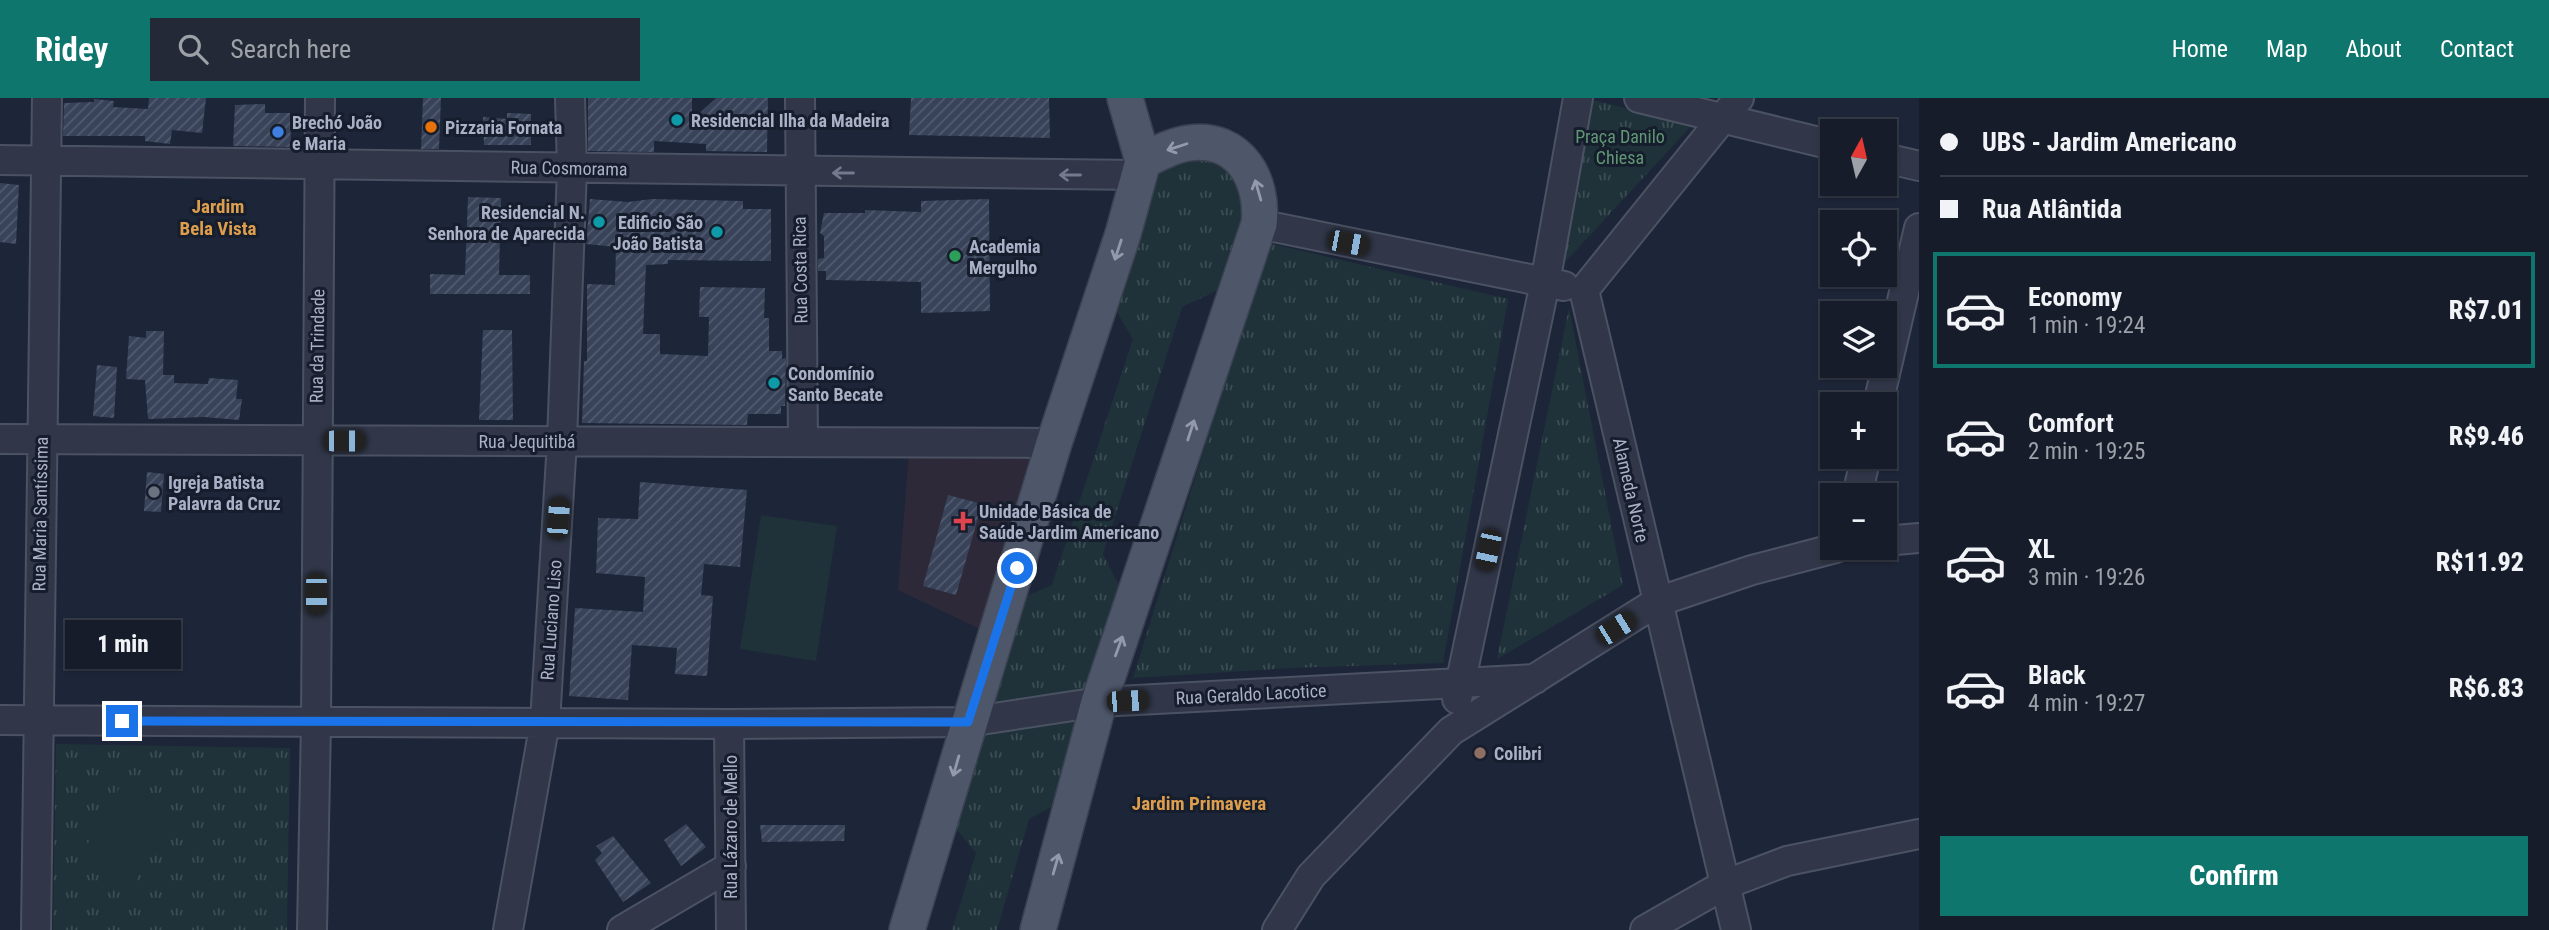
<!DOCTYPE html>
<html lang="en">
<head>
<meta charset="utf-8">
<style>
  body { margin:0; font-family:"Roboto Condensed",sans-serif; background:#232936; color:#f1f3f6; height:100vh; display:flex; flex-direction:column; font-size:26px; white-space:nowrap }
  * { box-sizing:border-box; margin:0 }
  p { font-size:23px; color:#9ea1a8 }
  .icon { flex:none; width:38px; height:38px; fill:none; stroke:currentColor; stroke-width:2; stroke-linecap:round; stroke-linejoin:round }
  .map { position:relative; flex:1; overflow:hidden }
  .panel { display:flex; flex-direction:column; background:#161c2a; width:630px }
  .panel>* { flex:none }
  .guide { display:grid; align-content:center; height:154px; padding:0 21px; background:#161c2a }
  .needle { width:46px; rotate:8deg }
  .controls { position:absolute; left:1820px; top:21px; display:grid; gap:14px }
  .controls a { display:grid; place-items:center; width:77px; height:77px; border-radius:0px; background:#161c2a; box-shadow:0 2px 5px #0004,0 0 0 2px #353a47; font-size:35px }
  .end { position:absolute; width:32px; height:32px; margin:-16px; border:9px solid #1a73e8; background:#fff; box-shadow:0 0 0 4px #fff }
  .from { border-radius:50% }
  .bubble { position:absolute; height:49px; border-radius:0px; background:#161c2a; box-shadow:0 2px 5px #0004,0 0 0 2px #353a47; font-size:23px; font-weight:800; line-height:49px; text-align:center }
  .car { position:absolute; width:21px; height:42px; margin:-21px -10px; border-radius:9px; box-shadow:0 0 5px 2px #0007; background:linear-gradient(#222 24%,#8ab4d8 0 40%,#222 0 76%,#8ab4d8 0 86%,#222 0) }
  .guide b { display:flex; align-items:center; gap:24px; height:66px; font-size:26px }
  .guide b+b { border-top:2px solid #353a47 }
  .guide i { width:18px; height:18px; background:#f1f3f6 }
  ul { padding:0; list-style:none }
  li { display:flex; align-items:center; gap:21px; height:116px; margin:0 14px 10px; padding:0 7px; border:4px solid transparent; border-radius:0px }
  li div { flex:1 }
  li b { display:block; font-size:26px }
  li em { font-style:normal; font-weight:800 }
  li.active { border-color:#0f766e }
  li>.icon { width:63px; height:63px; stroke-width:1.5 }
  .button { display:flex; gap:14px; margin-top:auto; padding:14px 21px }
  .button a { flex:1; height:80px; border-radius:0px; background:#0f766e; color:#fff; font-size:28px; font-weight:800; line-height:80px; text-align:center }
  header { display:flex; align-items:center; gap:42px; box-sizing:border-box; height:98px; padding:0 35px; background:#0f766e; color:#fff }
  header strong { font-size:33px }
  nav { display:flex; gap:38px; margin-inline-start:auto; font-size:24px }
  .search { width:490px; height:63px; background:#232936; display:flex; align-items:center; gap:18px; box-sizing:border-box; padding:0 24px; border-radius:0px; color:#9ea1a8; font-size:26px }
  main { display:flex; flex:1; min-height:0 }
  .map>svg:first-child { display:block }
</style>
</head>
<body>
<header>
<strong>Ridey</strong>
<div class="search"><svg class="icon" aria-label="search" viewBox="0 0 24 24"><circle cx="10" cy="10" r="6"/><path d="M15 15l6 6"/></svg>Search here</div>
<nav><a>Home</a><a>Map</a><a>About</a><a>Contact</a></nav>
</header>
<main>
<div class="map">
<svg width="1919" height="832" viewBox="0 0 1919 832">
  <defs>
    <pattern id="grass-tufts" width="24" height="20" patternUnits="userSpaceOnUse" patternTransform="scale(1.75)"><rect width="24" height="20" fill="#1f3239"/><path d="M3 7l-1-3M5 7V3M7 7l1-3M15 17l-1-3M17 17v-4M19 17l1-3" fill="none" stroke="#3d4d54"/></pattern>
    <pattern id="building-hatch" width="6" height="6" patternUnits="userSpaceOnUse" patternTransform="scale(1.75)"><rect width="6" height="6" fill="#384259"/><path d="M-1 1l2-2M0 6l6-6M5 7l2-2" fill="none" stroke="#525b6f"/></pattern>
  </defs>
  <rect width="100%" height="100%" fill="#1d2538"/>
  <path fill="#2d2939" d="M1045 351 988 535 898 492 909 354Z"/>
  <path fill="url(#grass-tufts)" d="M1593 2 1692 27 1567 162 1558 166 1587 11Z
    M1207 57C1215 63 1228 69 1233 77 1255 111 1229 157 1218 192L1182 209 1103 456 1123 496 1089 594 986 607 1018 502 1052 487 1133 241 1114 209 1153 83 1168 65Z
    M1268 145 1508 201 1443 565 1290 570 1133 580Z
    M1569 210 1623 487 1497 561Z
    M1085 622 1062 703 1029 721 997 832H952L976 755 953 727 982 636Z
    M56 646 290 650 287 832H53Z"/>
  <path fill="#1f3239" d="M761 417 837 428 816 563 740 551Z
    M122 685 175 714 129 794 77 765Z"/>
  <path fill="url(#building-hatch)" d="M149 0H206L202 35 172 32 170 46 145 43V38H63L64 5 94 4V1L114 3 113 9 148 11Z
    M423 0H441L439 51H421Z
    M588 0H692V22L716 0H768L767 54 706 53V46L654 43V54L588 53Z
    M911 0H1049L1050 40 909 37Z
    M265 6V15H290L291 49 233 48 235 7Z
    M507 15 531 16V47H484L483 19 507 21Z
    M0 85 19 87 16 146 0 144Z
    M468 99 501 100 499 177H530V196H430V176L465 177Z
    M590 101 628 104 652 101 743 103V111H771V163L668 162V166L646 167 643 236H660V256L708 258 709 219H699L700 189 765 190 764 220H769V253H782V261L786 260 785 308H781V316H748L747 327 582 325 584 263H587V186L615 187 616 149 586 146Z
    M989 101 990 213 921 215V184L826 182V173H818V161L824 160V138L820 135 824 115H865V112L921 114V103Z
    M483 232H512L513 322H479Z
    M146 233H164L163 277H174V285L208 286 209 280 238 282 236 301H242L239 322 204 319 148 321 145 282 126 281 129 238 146 240Z
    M97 267 117 269 114 320 93 318Z
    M147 374 164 376 161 414 144 413Z
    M640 384 747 392 740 469 704 466 701 497 713 498 707 578 675 576 677 550 632 547 628 602 569 598 575 510 643 514 645 479 596 475 598 420 638 421Z
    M948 397 982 406 956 497 923 488Z
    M686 726 706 749 681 768 664 742Z
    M760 727H845L844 743 762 744Z
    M613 738 651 785 623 804 595 762 602 755 596 748Z"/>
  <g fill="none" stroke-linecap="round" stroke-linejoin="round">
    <g stroke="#4b5263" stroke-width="32">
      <path id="minor" d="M800 0 803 344
        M1639 0 1832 47
        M1885 60 1919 68
        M0 62 1139 77
        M1259 126 1564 188
        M1878 306 1919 130
        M0 341 1054 345
        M1857 397 1866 359
        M1885 443 1919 440
        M1457 601 1545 185 1578 0
        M0 622 729 626 968 624 1099 604 1535 581
        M729 626 731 832
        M36 832 47 0
        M312 832 316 624 320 0
        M508 832 545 624 562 343 572 70 570 0
        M622 832 731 768
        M1277 832 1311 778 1451 633 1657 504 1752 472 1836 450
        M1645 832 1724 787 1787 763 1919 736
        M1736 832 1584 192 1739 0"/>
    </g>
    <g stroke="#3a4151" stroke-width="38">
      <path id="major" d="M907 832 1054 345 1123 136 1143 63 1125 0
        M1038 832 1099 604 1259 126C1264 83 1240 38 1189 45 1173 47 1157 56 1143 63"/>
    </g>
    <use href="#minor" stroke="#313748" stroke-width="28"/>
    <use href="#major" stroke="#4e5669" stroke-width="35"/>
  </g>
  <defs><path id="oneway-shaft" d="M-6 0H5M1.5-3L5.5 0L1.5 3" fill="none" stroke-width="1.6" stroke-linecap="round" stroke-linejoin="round" transform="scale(1.75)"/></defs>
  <g stroke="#939aaf">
    <use href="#oneway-shaft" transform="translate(1177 49) rotate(162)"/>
    <use href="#oneway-shaft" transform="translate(1258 92) rotate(-106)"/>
    <use href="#oneway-shaft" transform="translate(1118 152) rotate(108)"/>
    <use href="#oneway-shaft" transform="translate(1191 332) rotate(-72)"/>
    <use href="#oneway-shaft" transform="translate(1119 548) rotate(-70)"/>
    <use href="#oneway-shaft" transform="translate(956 668) rotate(106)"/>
    <use href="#oneway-shaft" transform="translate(1056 766) rotate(-74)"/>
  </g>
  <g stroke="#747a8d">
    <use href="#oneway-shaft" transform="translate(843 75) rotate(-180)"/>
    <use href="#oneway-shaft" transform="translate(1070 77) rotate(-180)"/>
  </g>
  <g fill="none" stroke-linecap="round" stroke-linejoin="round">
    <path stroke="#1a73e8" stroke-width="9" d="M122 623 968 624 1017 470"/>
  </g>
  <g fill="#0f9aa8" stroke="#161d2c" stroke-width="2.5">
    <circle cx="677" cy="22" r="7"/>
    <circle cx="599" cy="124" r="7"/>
    <circle cx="717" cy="134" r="7"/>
    <circle cx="774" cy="285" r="7"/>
  </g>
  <circle fill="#e8710a" stroke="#161d2c" stroke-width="2.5" cx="431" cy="29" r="7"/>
  <circle fill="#3f7fe0" stroke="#161d2c" stroke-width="2.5" cx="278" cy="34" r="7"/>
  <circle fill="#2e9e5b" stroke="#161d2c" stroke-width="2.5" cx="955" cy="158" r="7"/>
  <circle fill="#6b7280" stroke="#161d2c" stroke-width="2.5" cx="154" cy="394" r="7"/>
  <path fill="#e0444e" stroke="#161d2c" stroke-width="2.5" d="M959.5 412.5h7v7h7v7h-7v7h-7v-7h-7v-7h7z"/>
  <circle fill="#8d6e63" stroke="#161d2c" stroke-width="2.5" cx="1480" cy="655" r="7"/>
  <g text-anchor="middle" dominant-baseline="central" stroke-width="6" stroke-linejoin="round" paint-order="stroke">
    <g font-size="18" font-weight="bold" fill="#aab1c6" stroke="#161d2c" text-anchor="start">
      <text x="691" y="22">Residencial Ilha da Madeira</text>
      <text x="292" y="24">Brechó João<tspan x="292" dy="21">e Maria</tspan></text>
      <text x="445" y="29">Pizzaria Fornata</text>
      <text x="585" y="114" text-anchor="end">Residencial N.<tspan x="585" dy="21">Senhora de Aparecida</tspan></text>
      <text x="703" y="124" text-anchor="end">Edificio São<tspan x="703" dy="21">João Batista</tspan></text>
      <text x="969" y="148">Academia<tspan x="969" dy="21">Mergulho</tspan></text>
      <text x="788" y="275">Condomínio<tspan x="788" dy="21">Santo Becate</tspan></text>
      <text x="168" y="384">Igreja Batista<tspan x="168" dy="21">Palavra da Cruz</tspan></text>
      <text x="979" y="413">Unidade Básica de<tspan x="979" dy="21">Saúde Jardim Americano</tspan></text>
      <text x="1494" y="655">Colibri</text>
    </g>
    <g font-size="18" fill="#609774" stroke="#161d2c">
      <text x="1620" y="38">Praça Danilo<tspan x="1620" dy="21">Chiesa</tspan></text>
    </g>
    <g font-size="18" fill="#aab1c6" stroke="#161d2c">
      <text transform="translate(569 70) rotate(1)">Rua Cosmorama</text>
      <text transform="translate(800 172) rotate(-91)">Rua Costa Rica</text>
      <text transform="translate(317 248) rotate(-89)">Rua da Trindade</text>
      <text x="527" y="343">Rua Jequitibá</text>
      <text transform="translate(1631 392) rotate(77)">Alameda Norte</text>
      <text transform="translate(40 416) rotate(-89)">Rua Maria Santíssima</text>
      <text transform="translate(551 522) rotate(-86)">Rua Luciano Liso</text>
      <text transform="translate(1251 596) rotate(-3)">Rua Geraldo Lacotice</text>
      <text transform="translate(730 729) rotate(-90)">Rua Lázaro de Mello</text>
    </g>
    <g font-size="19" font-weight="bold" fill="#dd9e4d" stroke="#161d2c">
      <text x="218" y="108">Jardim<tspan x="218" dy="22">Bela Vista</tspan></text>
      <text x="1199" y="705">Jardim Primavera</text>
    </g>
  </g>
</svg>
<div class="controls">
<a><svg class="needle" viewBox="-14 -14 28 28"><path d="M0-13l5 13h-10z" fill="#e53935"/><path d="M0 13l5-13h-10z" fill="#9ea1a8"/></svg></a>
<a><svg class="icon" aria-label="locate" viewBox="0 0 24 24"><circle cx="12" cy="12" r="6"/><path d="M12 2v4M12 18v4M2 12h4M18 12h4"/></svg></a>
<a><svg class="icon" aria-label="layers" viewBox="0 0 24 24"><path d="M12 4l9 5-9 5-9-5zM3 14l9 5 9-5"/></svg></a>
<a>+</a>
<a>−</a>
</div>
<i class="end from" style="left:1017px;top:470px"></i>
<i class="end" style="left:122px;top:623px"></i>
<div class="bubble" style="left:65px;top:522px;width:116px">1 min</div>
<i class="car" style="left:1348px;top:145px;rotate:101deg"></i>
<i class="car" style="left:344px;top:343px;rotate:90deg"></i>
<i class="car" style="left:558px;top:420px;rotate:4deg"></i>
<i class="car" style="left:1488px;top:452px;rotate:192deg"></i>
<i class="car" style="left:316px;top:496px;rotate:180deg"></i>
<i class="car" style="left:1616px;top:530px;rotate:58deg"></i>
<i class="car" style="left:1127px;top:603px;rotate:87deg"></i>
</div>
<section class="panel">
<div class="guide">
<b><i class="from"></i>UBS - Jardim Americano</b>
<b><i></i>Rua Atlântida</b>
</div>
<ul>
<li class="active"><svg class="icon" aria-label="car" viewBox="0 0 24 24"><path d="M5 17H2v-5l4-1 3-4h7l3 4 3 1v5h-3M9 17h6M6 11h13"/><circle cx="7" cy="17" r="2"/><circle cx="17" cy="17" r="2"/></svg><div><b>Economy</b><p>1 min · 19:24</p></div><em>R$7.01</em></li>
<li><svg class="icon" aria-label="car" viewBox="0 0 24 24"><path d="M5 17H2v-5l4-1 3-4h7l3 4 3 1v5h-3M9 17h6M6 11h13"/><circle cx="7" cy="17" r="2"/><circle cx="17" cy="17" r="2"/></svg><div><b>Comfort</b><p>2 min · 19:25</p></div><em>R$9.46</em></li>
<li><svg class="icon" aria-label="car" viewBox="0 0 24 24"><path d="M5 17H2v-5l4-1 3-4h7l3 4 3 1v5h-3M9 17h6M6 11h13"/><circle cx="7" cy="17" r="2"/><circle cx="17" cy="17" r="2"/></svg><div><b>XL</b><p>3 min · 19:26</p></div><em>R$11.92</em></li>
<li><svg class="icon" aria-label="car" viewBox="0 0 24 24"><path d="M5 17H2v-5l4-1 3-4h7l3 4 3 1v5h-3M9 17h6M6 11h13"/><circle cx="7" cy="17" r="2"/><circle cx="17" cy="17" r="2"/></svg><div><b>Black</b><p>4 min · 19:27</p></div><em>R$6.83</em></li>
</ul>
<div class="button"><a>Confirm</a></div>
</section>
</main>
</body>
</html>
